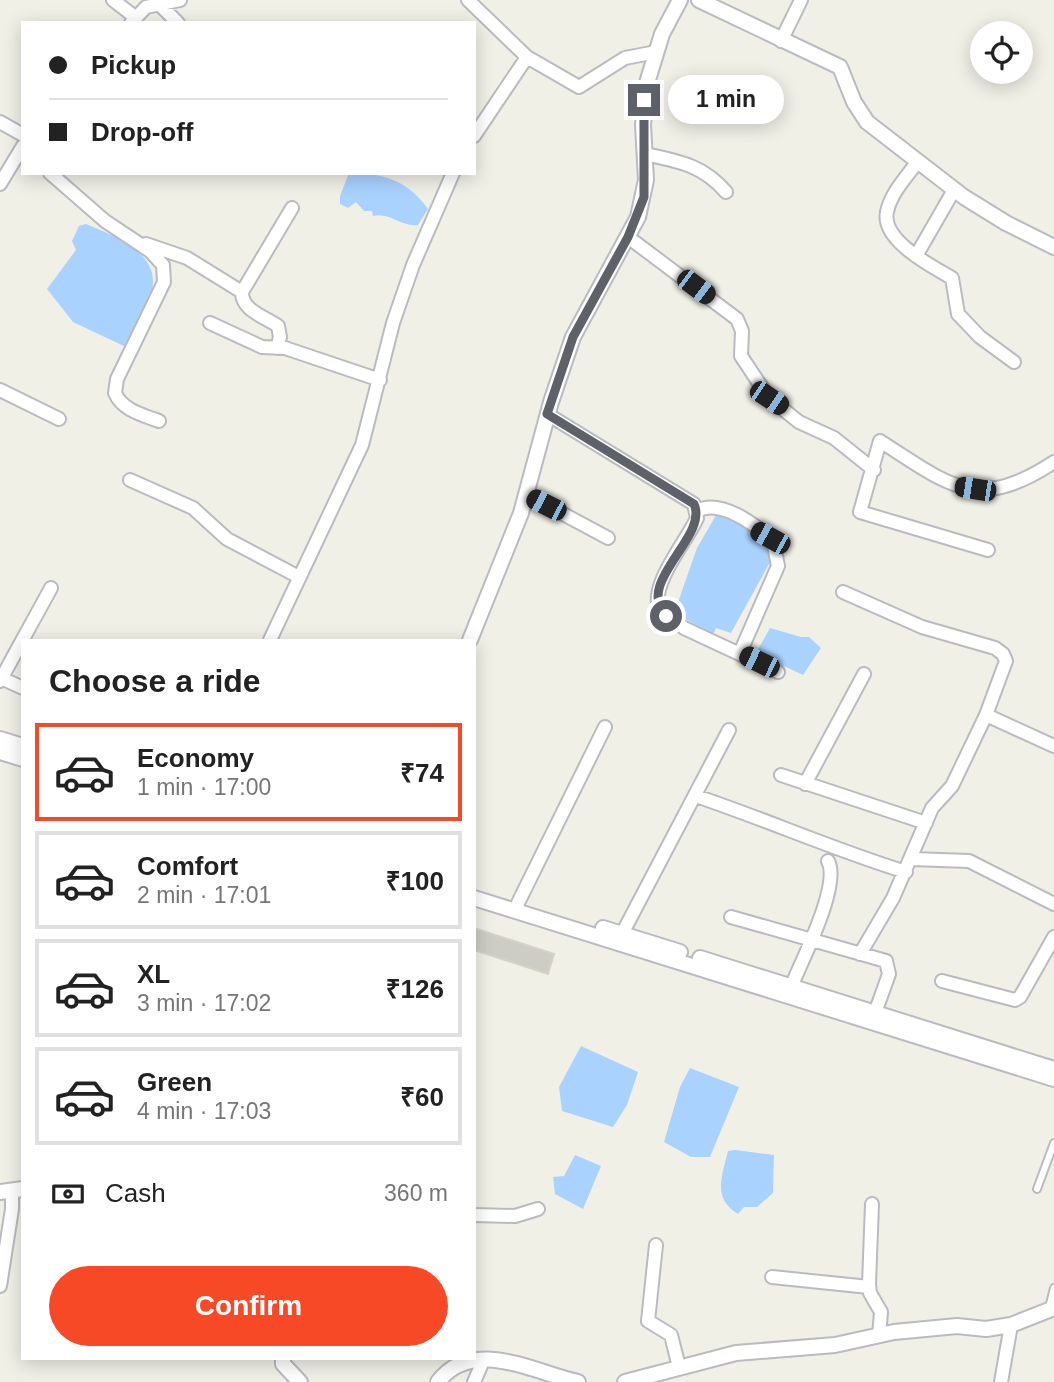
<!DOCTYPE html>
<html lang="en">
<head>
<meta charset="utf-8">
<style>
  body { margin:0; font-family:Arial,sans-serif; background:#f2f2f2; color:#222; height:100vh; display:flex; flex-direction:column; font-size:26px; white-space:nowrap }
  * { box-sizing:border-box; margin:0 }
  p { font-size:23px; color:#767676 }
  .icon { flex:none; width:38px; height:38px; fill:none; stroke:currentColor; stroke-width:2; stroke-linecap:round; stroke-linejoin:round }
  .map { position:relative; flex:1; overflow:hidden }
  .drawer { position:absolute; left:21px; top:639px; width:455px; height:721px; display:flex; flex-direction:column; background:#fff; border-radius:0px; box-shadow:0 4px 18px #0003 }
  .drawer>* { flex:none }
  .top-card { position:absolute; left:21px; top:21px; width:455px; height:154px; border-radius:0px; box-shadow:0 4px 18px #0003; display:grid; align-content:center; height:154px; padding:0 28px; background:#fff }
  .controls { position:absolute; left:970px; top:21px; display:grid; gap:14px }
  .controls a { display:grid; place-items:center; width:63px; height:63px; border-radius:50%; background:#fff; box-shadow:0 4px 18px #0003; font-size:35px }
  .end { position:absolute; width:32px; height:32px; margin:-16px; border:9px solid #5e6168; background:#fff; box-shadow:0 0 0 4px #fff }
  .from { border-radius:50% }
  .bubble { position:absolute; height:49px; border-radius:24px; background:#fff; box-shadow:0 4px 18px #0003; font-size:23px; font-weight:800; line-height:49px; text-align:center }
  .car { position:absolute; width:21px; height:42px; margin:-21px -10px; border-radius:9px; box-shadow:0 0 5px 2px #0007; background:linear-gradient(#222 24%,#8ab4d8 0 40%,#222 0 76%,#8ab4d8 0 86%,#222 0) }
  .top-card b { display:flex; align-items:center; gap:24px; height:66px; font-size:26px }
  .top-card b+b { border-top:2px solid #e0e0e0 }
  .top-card i { width:18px; height:18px; background:#222 }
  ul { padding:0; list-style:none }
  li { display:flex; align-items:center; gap:21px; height:98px; margin:0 14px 10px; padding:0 14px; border:4px solid #e0e0e0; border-radius:0px }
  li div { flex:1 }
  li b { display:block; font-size:26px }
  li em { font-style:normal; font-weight:800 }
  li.on { border-color:#f84926 }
  li>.icon { width:63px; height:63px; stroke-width:1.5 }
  h2 { padding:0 28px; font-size:32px; line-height:84px }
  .pay { display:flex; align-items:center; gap:18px; height:77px; padding:0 28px; font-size:26px }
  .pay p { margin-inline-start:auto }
  .button { display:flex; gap:14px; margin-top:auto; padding:14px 28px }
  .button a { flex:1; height:80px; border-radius:42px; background:#f84926; color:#fff; font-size:28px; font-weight:800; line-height:80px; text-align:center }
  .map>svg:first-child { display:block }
</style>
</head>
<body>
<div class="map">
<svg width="1054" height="1382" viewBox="0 0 1054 1382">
  <rect width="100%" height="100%" fill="#f1f0e7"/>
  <path fill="#a9d2ff" d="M349 173C382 173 408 180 428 209L418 225C400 227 390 212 373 216L372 211H364L356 202 348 208 340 204V196Z
    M86 224C110 234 153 250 153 281 153 302 134 328 126 347L73 322 47 289 76 250 72 241 79 226Z
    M719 510 768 534 780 544 731 633 716 628 713 635 684 618 676 608 697 548Z
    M770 628 801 637H809L821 648 803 675 756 653Z
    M581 1046 638 1072 627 1105 613 1127 562 1111 559 1087Z
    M690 1068 739 1087 710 1157H691L664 1142 680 1087Z
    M735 1150 774 1155 773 1193 757 1207H744L738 1214C712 1198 722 1177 728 1151Z
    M575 1155 601 1166 583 1209 555 1194 553 1177 564 1176Z"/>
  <path fill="#cecdc5" stroke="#d7d3c4" stroke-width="2" d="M474 928 554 954 548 974 474 950Z"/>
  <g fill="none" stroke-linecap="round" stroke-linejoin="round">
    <g stroke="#b9bbc1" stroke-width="10">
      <path id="service" d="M1037 1189 1054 1143
        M1049 1308 1054 1288"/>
    </g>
    <g stroke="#b9bbc1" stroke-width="16">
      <path id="minor" d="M113 0 135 17
        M468 0 527 57 579 87 625 58 656 52
        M158 3 178 23
        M131 23 146 7 180 0
        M781 41 801 0
        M0 122 23 135
        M474 136 527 57
        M645 154C678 161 703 165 726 192
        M918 161C908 175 890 194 887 212 881 240 931 266 952 278L958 314 980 337 1014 362
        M50 173 105 221 150 251 163 265 164 282 117 379 115 393C122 410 143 415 159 421
        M0 184 23 146
        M628 237 737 319 742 331 741 356 769 398 799 422 834 438 874 470
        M146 244 187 258 242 292
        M916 256 954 190
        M210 323 262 347 285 348 380 380
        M277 348 280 337 278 326C265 317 241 310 242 292L292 208
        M0 390 59 419
        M547 414 694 504 697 518C687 541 650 583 659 609L684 628 778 672
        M130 480 193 508 227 539 299 577
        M526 494 608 538
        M697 511C720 498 754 524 773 540L778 566 740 653
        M988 550 860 512 880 441C949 485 976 513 1054 462
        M843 592 922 627 995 648 1003 654 1006 661 986 715 952 786 932 808 893 898 860 954
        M270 640 362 445 393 323 413 265 453 173
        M1 678 23 688
        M0 681 51 588
        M986 715 1054 746
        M781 775 926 823
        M805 784 864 674
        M696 796C767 820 835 850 906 872
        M912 859 969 861 1054 904
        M518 903 605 727
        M731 917 886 961 889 974 875 1013
        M622 934 729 730
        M942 981 1015 1000 1020 997 1054 937
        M791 987C802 960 841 885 828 861
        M872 1204 869 1284 870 1293 881 1312 879 1336
        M474 1215 515 1216 538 1209
        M656 1245 648 1321 671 1335 679 1367
        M772 1277 869 1287
        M0 1286 12 1209V1191
        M474 1382 483 1361
        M1001 1382 1011 1325"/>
    </g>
    <g stroke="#b9bbc1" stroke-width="18">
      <path id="tertiary" d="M699 0 840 67 854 102 867 122 964 197 1006 223 1054 247
        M470 640 521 513 551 402 573 337 638 217 646 180 643 125 647 83 662 34 680 0
        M0 739 23 746
        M0 752 23 759
        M474 898 1054 1079
        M603 928 680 952
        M700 958 1054 1069
        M0 1192 23 1189
        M283 1358V1364L300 1382
        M438 1382C472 1336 535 1373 578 1382
        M625 1382 736 1353 835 1345 894 1332 957 1326 986 1329 1011 1325 1054 1308"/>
    </g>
    <use href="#service" stroke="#fff" stroke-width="6"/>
    <use href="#minor" stroke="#fff" stroke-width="12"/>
    <use href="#tertiary" stroke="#fff" stroke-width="14"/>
  </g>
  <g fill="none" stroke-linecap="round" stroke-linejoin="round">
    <path stroke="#5e6168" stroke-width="9" d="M644 100V197L628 237 573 337 547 414 694 504C709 537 634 582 666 616"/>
  </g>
</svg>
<div class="controls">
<a><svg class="icon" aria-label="locate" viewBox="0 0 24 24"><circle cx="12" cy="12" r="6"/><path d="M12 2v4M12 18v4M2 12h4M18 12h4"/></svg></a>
</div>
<i class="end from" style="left:666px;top:616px"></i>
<i class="end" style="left:644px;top:100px"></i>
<div class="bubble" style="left:668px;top:75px;width:116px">1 min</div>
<i class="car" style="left:696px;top:287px;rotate:127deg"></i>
<i class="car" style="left:769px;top:398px;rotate:124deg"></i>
<i class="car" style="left:975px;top:489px;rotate:279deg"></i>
<i class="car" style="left:546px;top:505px;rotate:297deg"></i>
<i class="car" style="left:770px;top:538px;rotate:299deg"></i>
<i class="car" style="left:759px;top:662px;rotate:296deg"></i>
<div class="top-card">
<b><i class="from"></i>Pickup</b>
<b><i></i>Drop-off</b>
</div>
<section class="drawer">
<h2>Choose a ride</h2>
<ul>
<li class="on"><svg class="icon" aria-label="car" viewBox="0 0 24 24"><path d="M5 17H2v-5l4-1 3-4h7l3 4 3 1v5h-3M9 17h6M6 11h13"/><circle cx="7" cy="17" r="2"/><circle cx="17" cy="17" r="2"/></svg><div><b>Economy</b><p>1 min · 17:00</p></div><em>₹74</em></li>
<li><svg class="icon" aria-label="car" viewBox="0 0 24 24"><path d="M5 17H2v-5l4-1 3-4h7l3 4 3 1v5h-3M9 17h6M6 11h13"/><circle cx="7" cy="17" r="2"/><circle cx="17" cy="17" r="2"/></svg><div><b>Comfort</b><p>2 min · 17:01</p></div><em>₹100</em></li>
<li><svg class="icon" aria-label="car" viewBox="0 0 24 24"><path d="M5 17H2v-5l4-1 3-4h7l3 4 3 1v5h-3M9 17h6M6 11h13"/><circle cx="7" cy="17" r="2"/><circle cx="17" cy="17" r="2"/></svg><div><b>XL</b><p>3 min · 17:02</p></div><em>₹126</em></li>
<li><svg class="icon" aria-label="car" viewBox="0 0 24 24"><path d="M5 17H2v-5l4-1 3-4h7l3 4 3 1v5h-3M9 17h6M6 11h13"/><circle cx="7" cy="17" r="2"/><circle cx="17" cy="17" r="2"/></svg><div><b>Green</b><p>4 min · 17:03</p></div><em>₹60</em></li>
</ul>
<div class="pay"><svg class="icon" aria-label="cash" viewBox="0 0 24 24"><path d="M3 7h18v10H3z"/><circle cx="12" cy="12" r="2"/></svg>Cash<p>360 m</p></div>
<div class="button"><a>Confirm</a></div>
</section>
</div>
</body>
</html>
